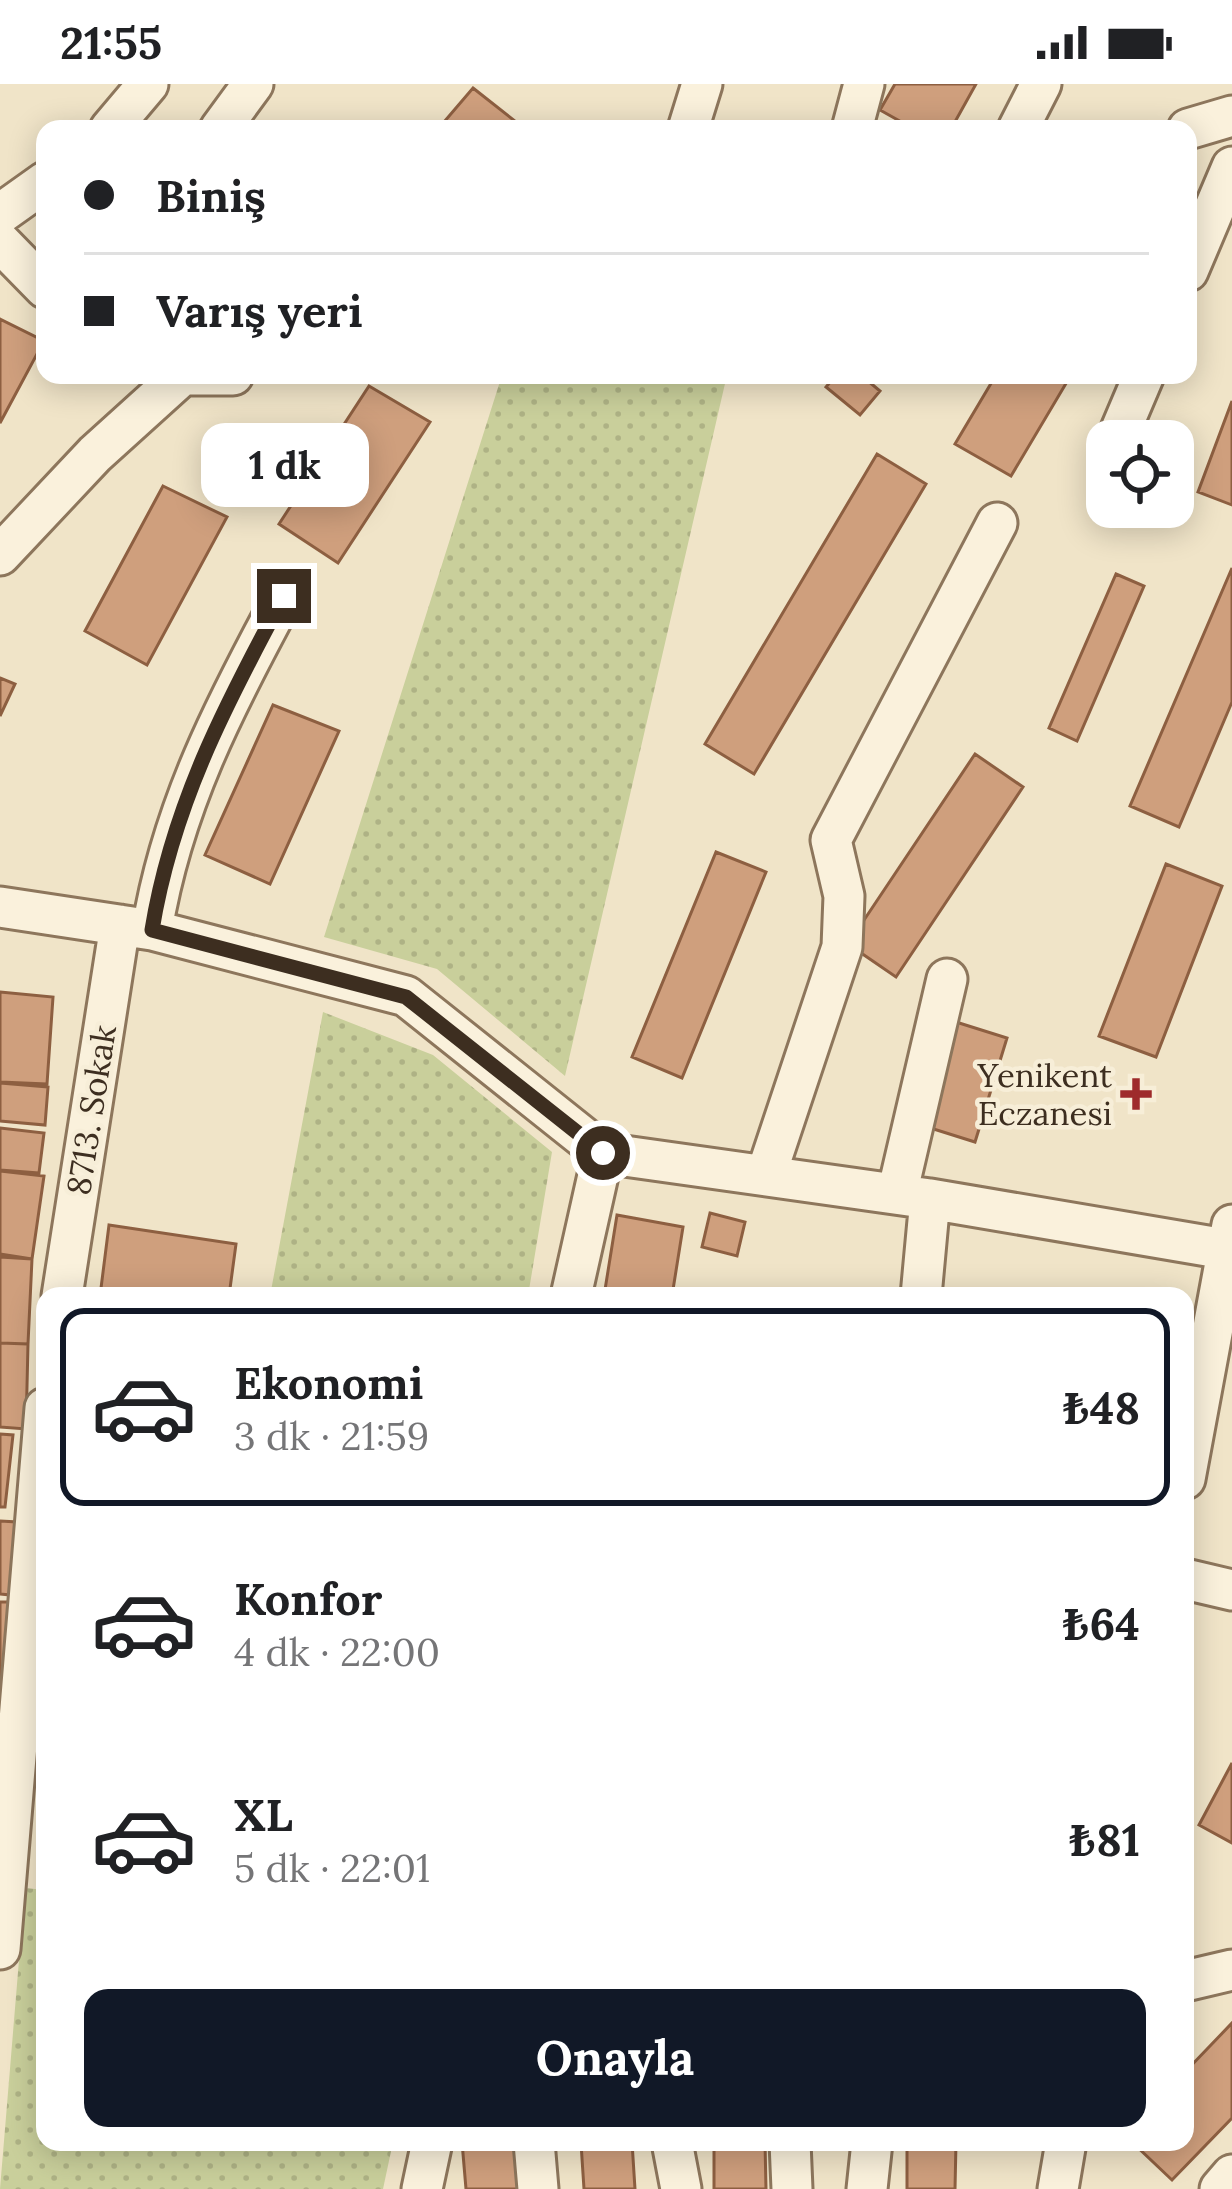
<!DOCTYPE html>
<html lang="tr">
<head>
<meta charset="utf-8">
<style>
  body { margin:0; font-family:Lora,serif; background:#f6f6f6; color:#202124; height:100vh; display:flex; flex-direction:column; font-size:45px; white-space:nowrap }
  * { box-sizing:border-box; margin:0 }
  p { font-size:39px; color:#757577 }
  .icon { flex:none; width:66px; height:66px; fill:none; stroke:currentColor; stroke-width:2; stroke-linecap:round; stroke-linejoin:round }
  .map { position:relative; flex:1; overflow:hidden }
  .details { position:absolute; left:36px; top:1203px; width:1158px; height:864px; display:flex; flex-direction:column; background:#fff; border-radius:24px; box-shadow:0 6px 30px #0003 }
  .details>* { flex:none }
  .guide { position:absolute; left:36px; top:36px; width:1161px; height:264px; border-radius:24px; box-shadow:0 6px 30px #0003; display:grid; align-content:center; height:264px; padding:0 48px; background:#fff }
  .tools { position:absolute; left:1086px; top:336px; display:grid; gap:24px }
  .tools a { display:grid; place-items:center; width:108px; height:108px; border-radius:24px; background:#fff; box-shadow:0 6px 30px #0003; font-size:60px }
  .end { position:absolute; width:54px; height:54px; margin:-27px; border:15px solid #3d2e20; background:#fff; box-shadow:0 0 0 6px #fff }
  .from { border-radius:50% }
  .bubble { position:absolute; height:84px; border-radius:24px; background:#fff; box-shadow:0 6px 30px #0003; font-size:39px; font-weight:700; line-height:84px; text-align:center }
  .guide b { display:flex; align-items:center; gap:42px; height:114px; font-size:45px }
  .guide b+b { border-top:3px solid #e0e0e0 }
  .guide i { width:30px; height:30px; background:#202124 }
  ul { padding:21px 0 0; list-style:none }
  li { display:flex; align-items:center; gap:36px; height:198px; margin:0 24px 18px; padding:0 24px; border:6px solid transparent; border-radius:24px }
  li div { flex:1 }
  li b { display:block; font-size:45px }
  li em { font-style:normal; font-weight:700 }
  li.current { border-color:#111827 }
  li>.icon { width:108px; height:108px; stroke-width:1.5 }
  .button { display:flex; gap:24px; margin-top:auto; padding:24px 48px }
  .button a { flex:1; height:138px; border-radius:24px; background:#111827; color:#fff; font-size:48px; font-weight:700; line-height:138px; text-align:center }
  .status { display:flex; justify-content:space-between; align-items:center; height:84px; padding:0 60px; background:#fff; direction:ltr }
  .status svg { height:33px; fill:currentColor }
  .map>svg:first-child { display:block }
</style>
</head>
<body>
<div class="status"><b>21:55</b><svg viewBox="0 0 49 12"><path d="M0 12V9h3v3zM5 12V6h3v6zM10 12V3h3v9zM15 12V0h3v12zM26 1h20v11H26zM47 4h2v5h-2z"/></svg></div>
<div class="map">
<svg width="1232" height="2105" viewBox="0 0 1232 2105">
  <defs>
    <pattern id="green-dots" width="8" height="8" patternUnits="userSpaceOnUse" patternTransform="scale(3)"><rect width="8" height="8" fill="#c9cf9b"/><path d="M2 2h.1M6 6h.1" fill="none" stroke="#aeb285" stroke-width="1.8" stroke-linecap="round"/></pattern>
  </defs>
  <rect width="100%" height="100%" fill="#f0e4c8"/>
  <path fill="url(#green-dots)" d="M502 291H727L565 992 437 885 324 853Z
    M323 928 433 971 552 1068 528 1212H270Z
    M25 1804 45 1806V2058H393L383 2105H0Z"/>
  <path fill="#cf9f7d" stroke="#8d5f41" stroke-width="3" d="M895 0H976L951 45H914L880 26Z
    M473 4 525 45H438Z
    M0 235 44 257 0 339Z
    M836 291H861L880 307 860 331 826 303Z
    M996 291H1071L1011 392 955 360Z
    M369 302 430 338 338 479 279 440Z
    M1232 317V421L1198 408Z
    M877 370 926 400 754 690 705 660Z
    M163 402 227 433 147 581 85 547Z
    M1232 484V618L1179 743 1130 722Z
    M1116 490 1144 502 1077 657 1049 644Z
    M0 594 15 600 0 632Z
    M273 621 339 647 270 800 205 771Z
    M975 670 1023 703 896 893 848 860Z
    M716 768 766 788 682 994 632 973Z
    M1166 780 1222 802 1156 973 1099 952Z
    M0 908 53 913 47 1000 0 998Z
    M956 938 1007 954 975 1058 924 1042Z
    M0 999 48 1003 45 1041 0 1037Z
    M0 1044 44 1049 39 1089 0 1086Z
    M0 1087 44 1092 32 1175 0 1170Z
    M710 1129 745 1138 737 1172 702 1163Z
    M617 1131 683 1143 672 1212H604Z
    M109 1141 236 1160 229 1212H100Z
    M0 1173 32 1175 28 1260 0 1259Z
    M0 1259 28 1260 26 1345 0 1343Z
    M0 1350 13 1351 5 1423H0Z
    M0 1437 17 1438 11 1511 0 1510Z
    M0 1518H11L5 1601 0 1600Z
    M1232 1679V1759L1199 1741Z
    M1232 1939V2034L1172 2096 1132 2058H1185V1988Z
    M462 2058H514L519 2105H466Z
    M632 2058 635 2105H584L581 2059Z
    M714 2058H765L766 2105H714Z
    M907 2058H956L955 2105H907Z"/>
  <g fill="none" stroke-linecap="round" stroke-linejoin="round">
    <g stroke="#8d765c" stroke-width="45">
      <path id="minor" d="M110 45 148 0
        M220 45 253 0
        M688 45 702 0
        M852 45 864 0
        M1018 45 1041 0
        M1188 45 1232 32
        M0 130 45 98
        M0 158 45 204
        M1188 187 1232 83
        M174 291H233
        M1116 357 1144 291
        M0 471 95 370 179 294
        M0 823 152 846 406 912 603 1069 930 1115 1225 1165
        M152 846C172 723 225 621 284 512
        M766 1091 842 863 844 812 831 756 997 439
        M897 1110 947 895
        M62 1212 120 841
        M571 1212 603 1069
        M921 1212 930 1115
        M1185 1395 1232 1141
        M1185 1495 1232 1506
        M0 1865 45 1324
        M1185 1897 1232 1886
        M534 2058 538 2105
        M672 2058 681 2105
        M790 2058 792 2105
        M422 2105 432 2058
        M867 2105 872 2058
        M1058 2105 1066 2058
        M1220 2105 1232 2091"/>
    </g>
    <use href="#minor" stroke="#faf1dc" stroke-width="39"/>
  </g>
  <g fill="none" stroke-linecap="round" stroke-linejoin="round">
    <path stroke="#3d2e20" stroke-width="15" d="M284 512C225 621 172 723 152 846L406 913 603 1069"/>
  </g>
  <path fill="#9e2a2b" stroke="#f7eed8" stroke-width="4.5" d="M1130 992h12v12h12v12h-12v12h-12v-12h-12v-12h12z"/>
  <g text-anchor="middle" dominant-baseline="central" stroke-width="9" stroke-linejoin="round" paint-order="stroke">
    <g font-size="33" fill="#3d2e20" stroke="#f7eed8" text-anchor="end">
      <text x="1112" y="991">Yenikent<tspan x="1112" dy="38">Eczanesi</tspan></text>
    </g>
    <g font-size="33" fill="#3d2e20" stroke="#f7eed8">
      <text transform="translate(91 1026) rotate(-81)">8713. Sokak</text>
    </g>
  </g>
</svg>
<div class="tools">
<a><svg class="icon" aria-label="locate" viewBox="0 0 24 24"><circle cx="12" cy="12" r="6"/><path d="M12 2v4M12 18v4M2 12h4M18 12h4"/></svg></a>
</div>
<i class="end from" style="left:603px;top:1069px"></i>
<i class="end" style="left:284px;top:512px"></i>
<div class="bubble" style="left:201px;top:339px;width:168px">1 dk</div>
<div class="guide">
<b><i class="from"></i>Biniş</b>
<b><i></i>Varış yeri</b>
</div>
<section class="details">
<ul>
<li class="current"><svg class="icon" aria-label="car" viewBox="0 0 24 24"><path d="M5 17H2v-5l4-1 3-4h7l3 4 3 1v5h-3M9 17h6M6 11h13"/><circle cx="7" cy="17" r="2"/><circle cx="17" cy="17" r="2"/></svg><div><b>Ekonomi</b><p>3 dk · 21:59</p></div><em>₺48</em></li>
<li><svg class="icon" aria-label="car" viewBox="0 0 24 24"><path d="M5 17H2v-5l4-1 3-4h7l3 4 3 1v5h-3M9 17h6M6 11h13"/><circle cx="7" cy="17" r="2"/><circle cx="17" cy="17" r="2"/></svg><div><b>Konfor</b><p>4 dk · 22:00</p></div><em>₺64</em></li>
<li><svg class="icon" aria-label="car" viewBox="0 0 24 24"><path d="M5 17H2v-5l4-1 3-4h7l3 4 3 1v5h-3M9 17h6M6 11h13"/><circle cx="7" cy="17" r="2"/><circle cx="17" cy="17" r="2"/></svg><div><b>XL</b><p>5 dk · 22:01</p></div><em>₺81</em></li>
</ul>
<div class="button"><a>Onayla</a></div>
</section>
</div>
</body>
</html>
